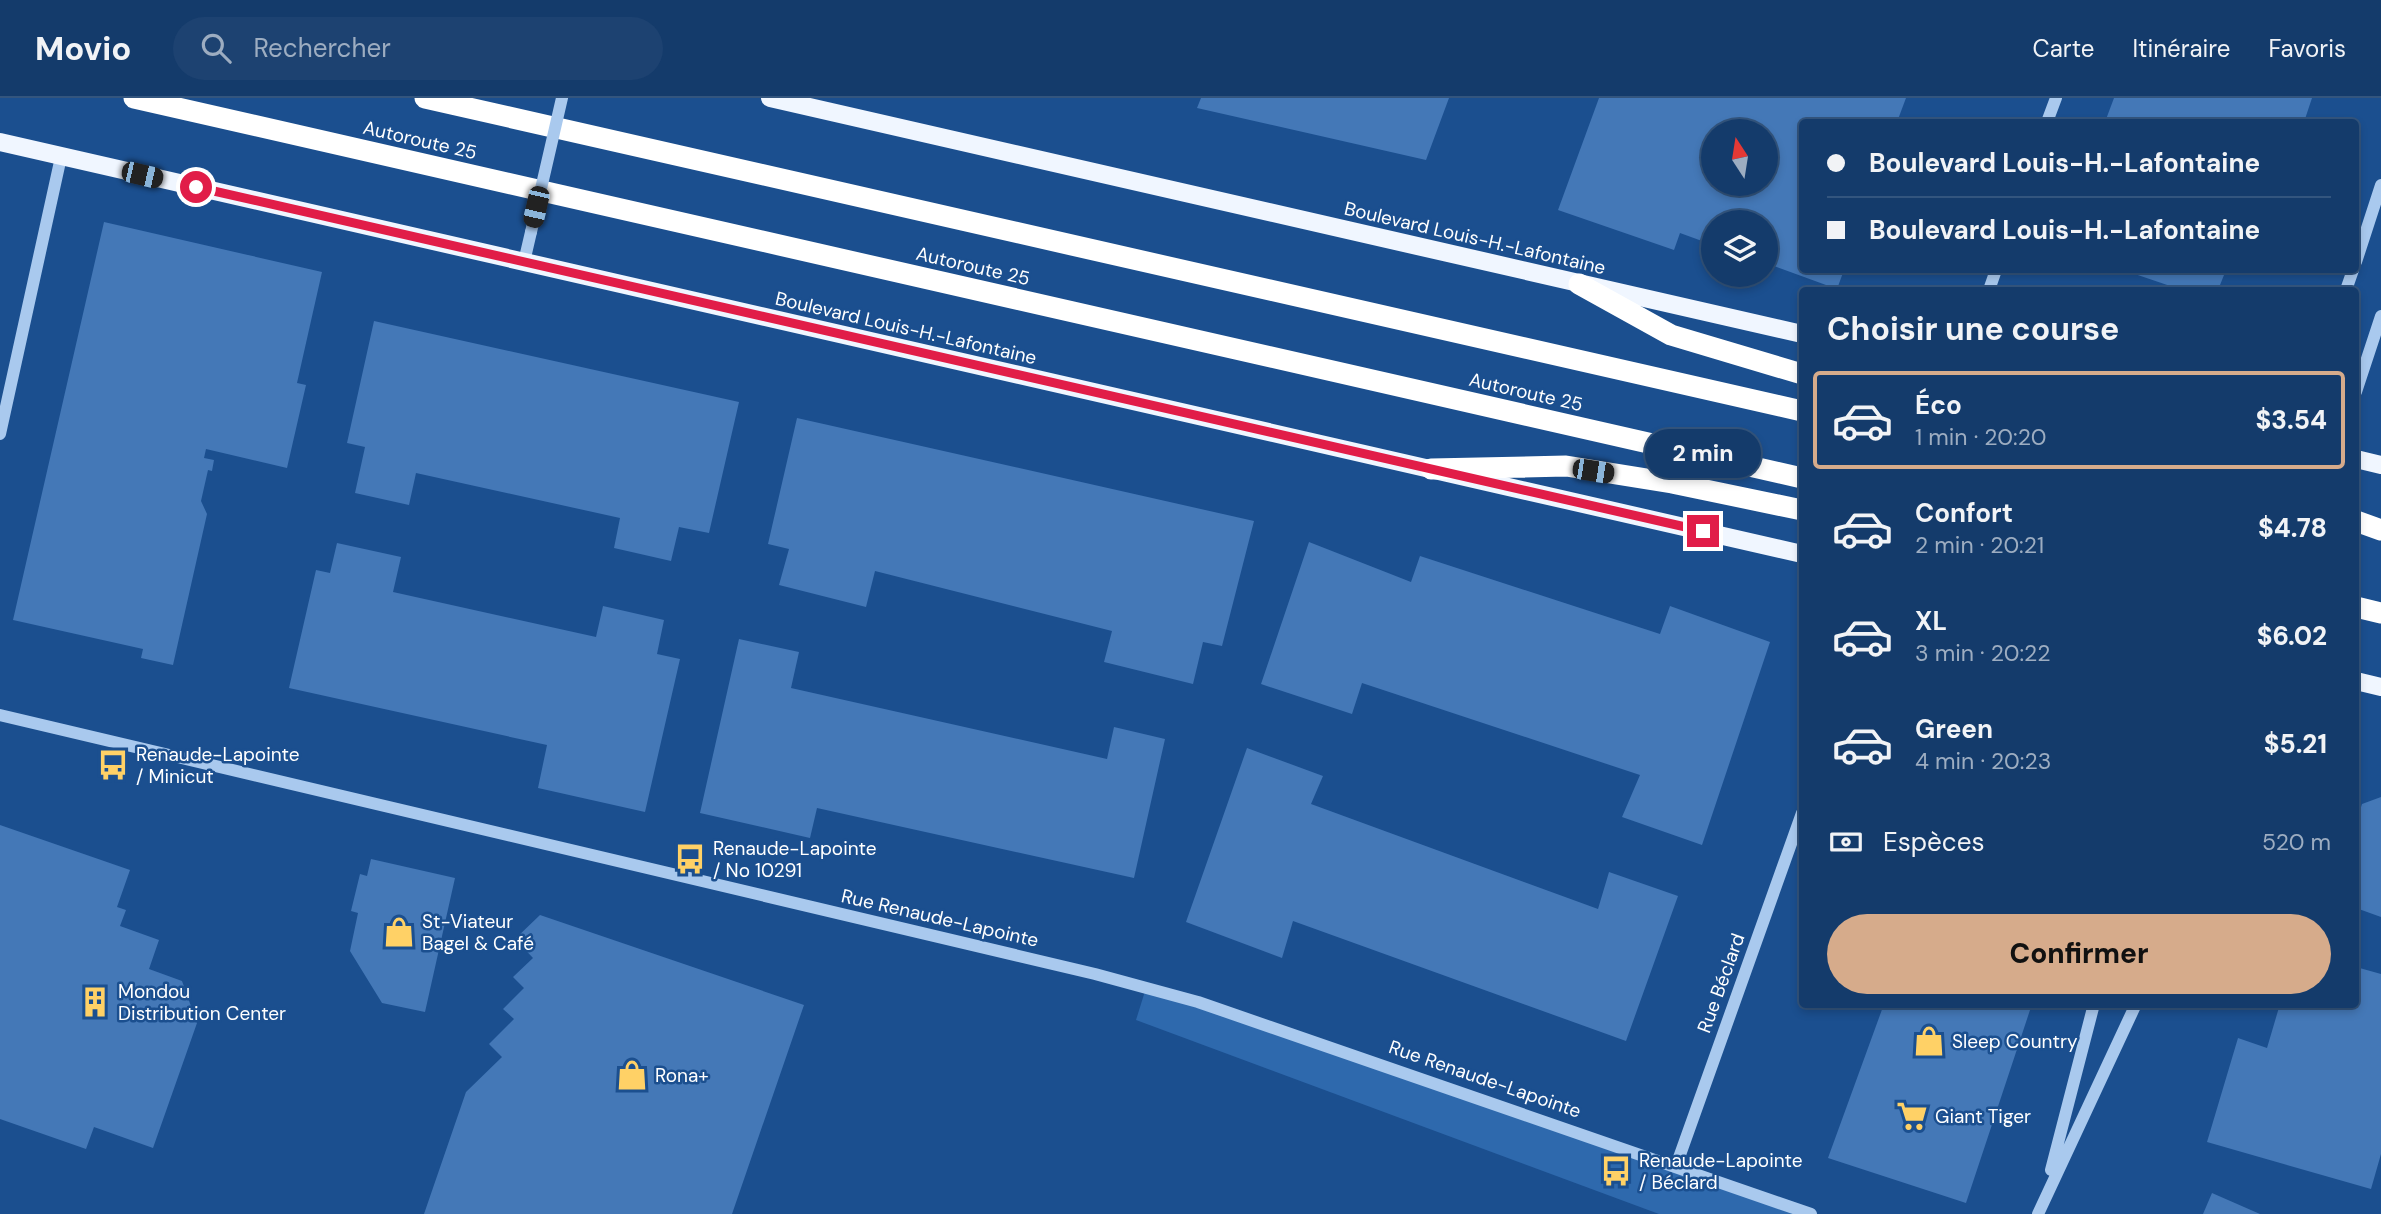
<!DOCTYPE html>
<html lang="fr">
<head>
<meta charset="utf-8">
<style>
  body { margin:0; font-family:"DM Sans",sans-serif; background:#1d4271; color:#f1f3f6; height:100vh; display:flex; flex-direction:column; font-size:26px; white-space:nowrap }
  * { box-sizing:border-box; margin:0 }
  p { font-size:23px; color:#9dadc1 }
  .icon { flex:none; width:38px; height:38px; fill:none; stroke:currentColor; stroke-width:2; stroke-linecap:round; stroke-linejoin:round }
  .map { position:relative; flex:1; overflow:hidden }
  .drawer { position:absolute; left:1799px; top:189px; width:560px; height:721px; display:flex; flex-direction:column; background:#143b6b; border-radius:7px; box-shadow:0 4px 10px #0003,0 0 0 2px #33557e }
  .drawer>* { flex:none }
  .banner { position:absolute; left:1799px; top:21px; width:560px; height:154px; border-radius:7px; box-shadow:0 4px 10px #0003,0 0 0 2px #33557e; display:grid; align-content:center; height:154px; padding:0 28px; background:#143b6b }
  .needle { width:46px; rotate:348deg }
  .tools { position:absolute; left:1701px; top:21px; display:grid; gap:14px }
  .tools a { display:grid; place-items:center; width:77px; height:77px; border-radius:50%; background:#143b6b; box-shadow:0 4px 10px #0003,0 0 0 2px #33557e; font-size:35px }
  .end { position:absolute; width:32px; height:32px; margin:-16px; border:9px solid #e11d48; background:#fff; box-shadow:0 0 0 4px #fff }
  .from { border-radius:50% }
  .bubble { position:absolute; height:49px; border-radius:24px; background:#143b6b; box-shadow:0 4px 10px #0003,0 0 0 2px #33557e; font-size:23px; font-weight:800; line-height:49px; text-align:center }
  .car { position:absolute; width:21px; height:42px; margin:-21px -10px; border-radius:9px; box-shadow:0 0 5px 2px #0007; background:linear-gradient(#222 24%,#8ab4d8 0 40%,#222 0 76%,#8ab4d8 0 86%,#222 0) }
  .banner b { display:flex; align-items:center; gap:24px; height:66px; font-size:26px }
  .banner b+b { border-top:2px solid #33557e }
  .banner i { width:18px; height:18px; background:#f1f3f6 }
  ul { padding:0; list-style:none }
  li { display:flex; align-items:center; gap:21px; height:98px; margin:0 14px 10px; padding:0 14px; border:4px solid transparent; border-radius:7px }
  li div { flex:1 }
  li b { display:block; font-size:26px }
  li em { font-style:normal; font-weight:800 }
  li.on { border-color:#d6ab8b }
  li>.icon { width:63px; height:63px; stroke-width:1.5 }
  h2 { padding:0 28px; font-size:32px; line-height:84px }
  .pay { display:flex; align-items:center; gap:18px; height:77px; padding:0 28px; font-size:26px }
  .pay p { margin-inline-start:auto }
  .button { display:flex; gap:14px; margin-top:auto; padding:14px 28px }
  .button a { flex:1; height:80px; border-radius:42px; background:#d6ab8b; color:#111; font-size:28px; font-weight:800; line-height:80px; text-align:center }
  header { display:flex; align-items:center; gap:42px; box-sizing:border-box; height:98px; padding:0 35px; background:#143b6b; border-bottom:2px solid #33557e }
  header strong { font-size:33px }
  nav { display:flex; gap:38px; margin-inline-start:auto; font-size:24px }
  .search { width:490px; height:63px; background:#1d4271; display:flex; align-items:center; gap:18px; box-sizing:border-box; padding:0 24px; border-radius:38px; color:#9dadc1; font-size:26px }
  .map>svg:first-child { display:block }
</style>
</head>
<body>
<header>
<strong>Movio</strong>
<div class="search"><svg class="icon" aria-label="search" viewBox="0 0 24 24"><circle cx="10" cy="10" r="6"/><path d="M15 15l6 6"/></svg>Rechercher</div>
<nav><a>Carte</a><a>Itinéraire</a><a>Favoris</a></nav>
</header>
<div class="map">
<svg width="2381" height="1116" viewBox="0 0 2381 1116">
  <rect width="100%" height="100%" fill="#1b4f8f"/>
  <path fill="#2e69ad" d="M1146 890 1811 1116H1659L1136 922Z"/>
  <path fill="#4478b7" fill-rule="evenodd" d="M1201 0H1449L1426 62 1197 10Z
    M1599 0H1906L1897 24H1802V172H1844L1837 191 1766 165V124H1713V147L1680 135 1674 152 1558 112ZM1713 33H1766V86H1713Z
    M2114 0H2312L2304 24H2105Z
    M104 124 322 174 297 285 306 287 287 370 206 351 204 360 214 362 212 373 208 372 201 403 207 416 173 567 141 560 143 551 13 522Z
    M2123 172H2226L2218 192H2182Z
    M374 223 739 304 709 435 679 429 671 463 614 450 620 420 416 375 409 407 355 395 365 349 347 345Z
    M797 320 1254 423 1222 548 1203 544 1193 586 1104 564 1112 533 875 473 866 509 779 487 789 451 768 446Z
    M1309 444 1411 484 1420 458 1660 536 1670 508 1770 544 1702 747 1622 719 1640 677 1362 585 1352 616 1261 586Z
    M337 445 401 459 393 494 596 539 603 508 664 522 657 556 680 561 645 714 538 690 547 647 289 590 316 472 330 475Z
    M739 541 799 554 791 590 1107 661 1114 629 1165 641 1134 780 817 710 810 740 700 715Z
    M1247 650 1323 678 1311 706 1598 811 1609 774 1678 798 1626 943 1293 823 1282 860 1186 824Z
    M2381 699V819L2356 810V725L2362 706Z
    M0 727 130 772 117 809 126 812 120 828 159 842 149 871 182 883 197 925 153 1050 94 1029 86 1051 0 1021Z
    M371 761 455 780 425 914 382 905 350 853 358 815 351 813 360 776 367 778Z
    M540 817 804 907 732 1116H424L466 994 502 959 489 946 514 921 503 911 524 890 513 879 533 860 515 841Z
    M2356 869 2381 876V1056L2371 1091 2207 1044 2238 940 2267 950 2280 906H2356Z
    M1884 906H2032L1966 1105 1828 1060Z
    M2212 1095 2260 1116H2203Z"/>
  <g fill="none" stroke-linecap="round" stroke-linejoin="round">
    <path stroke="#a9c9ee" stroke-width="12" d="M2047 24 2056 0
      M524 164 531 134
      M2356 164 2381 87
      M1989 192 1996 172
      M2346 192 2353 172
      M2356 294 2381 218
      M0 336 61 59
      M0 617 1095 876 1198 904 1811 1116
      M1676 1068 1802 715
      M2051 1072 2094 906
      M2038 1116 2136 906"/>
    <path stroke="#f0f6ff" stroke-width="18" d="M770 0 1802 236
      M0 44 1802 456
      M2356 361 2381 367
      M2356 583 2381 589"/>
    <path stroke="#fff" stroke-width="21" d="M134 0 1802 380
      M425 0 1802 313
      M1579 186 1671 237 1802 276
      M1431 371 1566 368 1672 385 1802 412
      M2356 423 2381 432
      M2356 509 2381 515"/>
    <path stroke="#a9c9ee" stroke-width="12" d="M531 134 562 0"/>
  </g>
  <g fill="none" stroke-linecap="round" stroke-linejoin="round">
    <path stroke="#e11d48" stroke-width="9" d="M196 89 1703 433"/>
  </g>
  <defs>
    <g id="bus-bare" transform="scale(2.415)"><path d="M-5-6H5V4H4V6H2V4H-2V6H-4V4H-5ZM-3.5-4V0h7V-4ZM-3.5 1.2v1.5H-2V1.2ZM2 1.2v1.5H3.5V1.2Z" fill="#ffd166" stroke="#1b4f8f" stroke-width="2.5" paint-order="stroke"/></g>
    <g id="shop-bare" transform="scale(2.415)"><path d="M-5-2.5h2.3a2.7 3.5 0 0 1 5.4 0H5L5.5 6h-11ZM-1.5-2.5h3a1.5 2.3 0 0 0-3 0Z" fill="#ffd166" stroke="#1b4f8f" stroke-width="2.5" paint-order="stroke"/></g>
    <g id="building-bare" transform="scale(2.415)"><path d="M-4-6H4V6H1V3H-1V6H-4ZM-2.5-4.3h1.7v1.8h-1.7ZM.8-4.3h1.7v1.8H.8ZM-2.5-1h1.7V.8h-1.7ZM.8-1h1.7V.8H.8Z" fill="#ffd166" stroke="#1b4f8f" stroke-width="2.5" paint-order="stroke"/></g>
    <g id="supermarket-bare" transform="scale(2.415)"><path d="M-6-5.5h2.5l.6 2H6L4.5 2H-2.5L-4.4-4H-6ZM-1.5 3.2a1.3 1.3 0 1 0 .1 0ZM3 3.2a1.3 1.3 0 1 0 .1 0Z" fill="#ffd166" stroke="#1b4f8f" stroke-width="2.5" paint-order="stroke"/></g>
  </defs>
  <g fill-rule="evenodd">
    <use href="#bus-bare" x="113" y="667"/>
    <use href="#bus-bare" x="690" y="761"/>
    <use href="#shop-bare" x="399" y="834"/>
    <use href="#building-bare" x="95" y="904"/>
    <use href="#shop-bare" x="1929" y="943"/>
    <use href="#shop-bare" x="632" y="977"/>
    <use href="#supermarket-bare" x="1912" y="1018"/>
    <use href="#bus-bare" x="1616" y="1073"/>
  </g>
  <g text-anchor="middle" dominant-baseline="central" stroke-width="5" stroke-linejoin="round" paint-order="stroke">
    <g font-size="19" fill="#fff" stroke="#1b4f8f">
      <text transform="translate(420 42) rotate(13)">Autoroute 25</text>
      <text transform="translate(1475 140) rotate(13)">Boulevard Louis-H.-Lafontaine</text>
      <text transform="translate(973 168) rotate(13)">Autoroute 25</text>
      <text transform="translate(906 230) rotate(13)">Boulevard Louis-H.-Lafontaine</text>
      <text transform="translate(1526 294) rotate(13)">Autoroute 25</text>
      <text transform="translate(940 820) rotate(13)">Rue Renaude-Lapointe</text>
      <text transform="translate(1721 885) rotate(-70)">Rue Béclard</text>
      <text transform="translate(1485 981) rotate(19)">Rue Renaude-Lapointe</text>
    </g>
    <g font-size="19" fill="#fff" stroke="#1b4f8f" text-anchor="start">
      <text x="136" y="656">Renaude-Lapointe<tspan x="136" dy="22">/ Minicut</tspan></text>
      <text x="713" y="750">Renaude-Lapointe<tspan x="713" dy="22">/ No 10291</tspan></text>
      <text x="422" y="823">St-Viateur<tspan x="422" dy="22">Bagel &amp; Café</tspan></text>
      <text x="118" y="893">Mondou<tspan x="118" dy="22">Distribution Center</tspan></text>
      <text x="1952" y="943">Sleep Country</text>
      <text x="655" y="977">Rona+</text>
      <text x="1935" y="1018">Giant Tiger</text>
      <text x="1639" y="1062">Renaude-Lapointe<tspan x="1639" dy="22">/ Béclard</tspan></text>
    </g>
  </g>
</svg>
<div class="tools">
<a><svg class="needle" viewBox="-14 -14 28 28"><path d="M0-13l5 13h-10z" fill="#e53935"/><path d="M0 13l5-13h-10z" fill="#9dadc1"/></svg></a>
<a><svg class="icon" aria-label="layers" viewBox="0 0 24 24"><path d="M12 4l9 5-9 5-9-5zM3 14l9 5 9-5"/></svg></a>
</div>
<i class="end from" style="left:196px;top:89px"></i>
<i class="end" style="left:1703px;top:433px"></i>
<div class="bubble" style="left:1645px;top:331px;width:116px">2 min</div>
<i class="car" style="left:142px;top:77px;rotate:103deg"></i>
<i class="car" style="left:536px;top:109px;rotate:193deg"></i>
<i class="car" style="left:1593px;top:373px;rotate:99deg"></i>
<div class="banner">
<b><i class="from"></i>Boulevard Louis-H.-Lafontaine</b>
<b><i></i>Boulevard Louis-H.-Lafontaine</b>
</div>
<section class="drawer">
<h2>Choisir une course</h2>
<ul>
<li class="on"><svg class="icon" aria-label="car" viewBox="0 0 24 24"><path d="M5 17H2v-5l4-1 3-4h7l3 4 3 1v5h-3M9 17h6M6 11h13"/><circle cx="7" cy="17" r="2"/><circle cx="17" cy="17" r="2"/></svg><div><b>Éco</b><p>1 min · 20:20</p></div><em>$3.54</em></li>
<li><svg class="icon" aria-label="car" viewBox="0 0 24 24"><path d="M5 17H2v-5l4-1 3-4h7l3 4 3 1v5h-3M9 17h6M6 11h13"/><circle cx="7" cy="17" r="2"/><circle cx="17" cy="17" r="2"/></svg><div><b>Confort</b><p>2 min · 20:21</p></div><em>$4.78</em></li>
<li><svg class="icon" aria-label="car" viewBox="0 0 24 24"><path d="M5 17H2v-5l4-1 3-4h7l3 4 3 1v5h-3M9 17h6M6 11h13"/><circle cx="7" cy="17" r="2"/><circle cx="17" cy="17" r="2"/></svg><div><b>XL</b><p>3 min · 20:22</p></div><em>$6.02</em></li>
<li><svg class="icon" aria-label="car" viewBox="0 0 24 24"><path d="M5 17H2v-5l4-1 3-4h7l3 4 3 1v5h-3M9 17h6M6 11h13"/><circle cx="7" cy="17" r="2"/><circle cx="17" cy="17" r="2"/></svg><div><b>Green</b><p>4 min · 20:23</p></div><em>$5.21</em></li>
</ul>
<div class="pay"><svg class="icon" aria-label="cash" viewBox="0 0 24 24"><path d="M3 7h18v10H3z"/><circle cx="12" cy="12" r="2"/></svg>Espèces<p>520 m</p></div>
<div class="button"><a>Confirmer</a></div>
</section>
</div>
</body>
</html>
